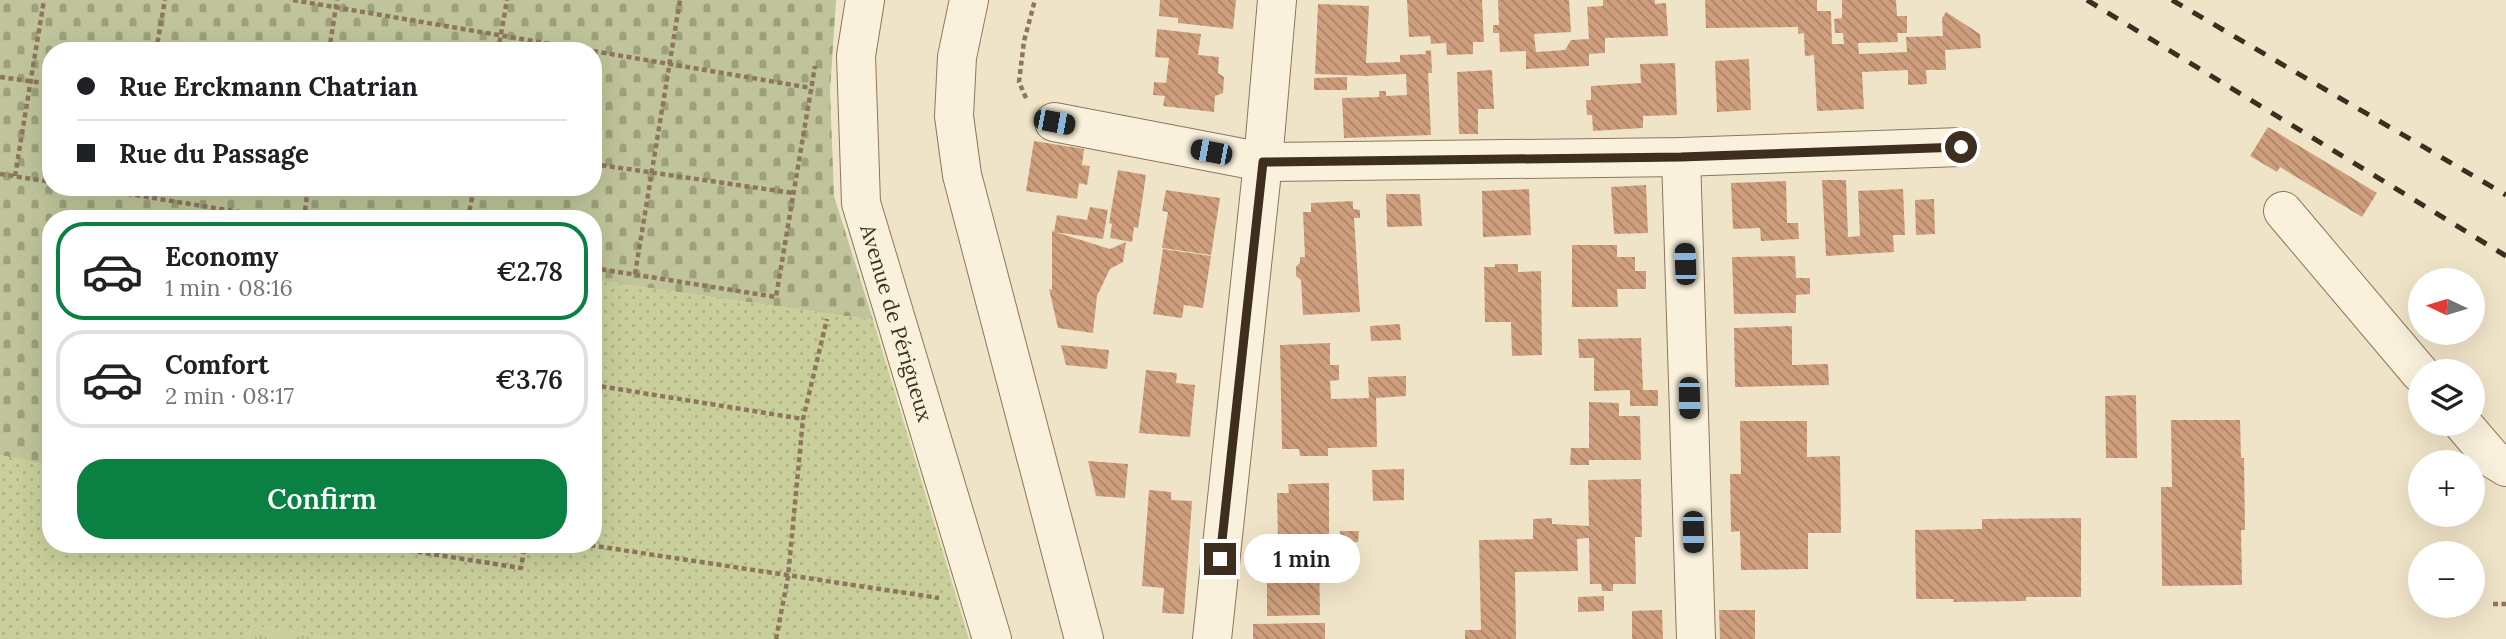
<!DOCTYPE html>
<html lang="en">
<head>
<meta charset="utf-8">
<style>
  body { margin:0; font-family:Lora,serif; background:#f6f6f6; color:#202124; height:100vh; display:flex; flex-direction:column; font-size:26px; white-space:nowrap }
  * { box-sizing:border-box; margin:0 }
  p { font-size:23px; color:#757577 }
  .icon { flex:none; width:38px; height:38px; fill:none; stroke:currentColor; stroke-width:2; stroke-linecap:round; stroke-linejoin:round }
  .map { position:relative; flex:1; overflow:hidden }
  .side { position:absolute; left:42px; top:210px; width:560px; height:343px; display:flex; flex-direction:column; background:#fff; border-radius:28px; box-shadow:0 7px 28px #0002 }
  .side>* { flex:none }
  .hud { position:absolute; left:42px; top:42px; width:560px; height:154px; border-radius:28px; box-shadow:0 7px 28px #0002; display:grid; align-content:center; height:154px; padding:0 35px; background:#fff }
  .needle { width:46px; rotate:274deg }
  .fabs { position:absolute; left:2408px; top:268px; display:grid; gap:14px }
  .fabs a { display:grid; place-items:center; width:77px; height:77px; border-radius:50%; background:#fff; box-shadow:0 7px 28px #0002; font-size:35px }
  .end { position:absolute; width:32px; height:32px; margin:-16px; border:9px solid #3d2e20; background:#fff; box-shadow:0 0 0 4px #fff }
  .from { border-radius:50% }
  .bubble { position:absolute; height:49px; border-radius:24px; background:#fff; box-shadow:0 7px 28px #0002; font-size:23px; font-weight:600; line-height:49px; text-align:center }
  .car { position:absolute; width:21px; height:42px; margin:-21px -10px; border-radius:9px; box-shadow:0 0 5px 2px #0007; background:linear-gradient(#222 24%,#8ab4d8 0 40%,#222 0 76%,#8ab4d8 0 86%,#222 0) }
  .hud b { display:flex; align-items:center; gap:24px; height:66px; font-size:26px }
  .hud b+b { border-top:2px solid #e0e0e0 }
  .hud i { width:18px; height:18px; background:#202124 }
  ul { padding:12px 0 0; list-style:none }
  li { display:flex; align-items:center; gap:21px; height:98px; margin:0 14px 10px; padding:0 21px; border:4px solid #e0e0e0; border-radius:28px }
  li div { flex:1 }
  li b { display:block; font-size:26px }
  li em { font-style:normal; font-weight:600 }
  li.on { border-color:#0b8043 }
  li>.icon { width:63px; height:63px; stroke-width:1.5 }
  .button { display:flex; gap:14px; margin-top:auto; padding:14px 35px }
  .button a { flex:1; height:80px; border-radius:28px; background:#0b8043; color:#fff; font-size:28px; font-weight:600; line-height:80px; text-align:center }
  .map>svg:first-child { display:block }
</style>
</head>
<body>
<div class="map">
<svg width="2506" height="639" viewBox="0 0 2506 639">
  <defs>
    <pattern id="grass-tufts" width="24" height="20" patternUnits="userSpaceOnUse" patternTransform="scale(1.75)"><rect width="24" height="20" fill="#c9cf9b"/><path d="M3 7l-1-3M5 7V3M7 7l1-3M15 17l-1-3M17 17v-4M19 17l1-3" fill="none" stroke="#aeb285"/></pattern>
    <pattern id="cemetery-stones" width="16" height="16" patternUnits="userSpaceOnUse" patternTransform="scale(1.75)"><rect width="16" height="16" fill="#bfc49a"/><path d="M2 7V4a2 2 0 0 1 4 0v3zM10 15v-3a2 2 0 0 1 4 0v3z" fill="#9ca07d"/></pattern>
    <pattern id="garden-dots" width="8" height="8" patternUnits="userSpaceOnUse" patternTransform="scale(1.75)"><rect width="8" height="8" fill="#c9cf9b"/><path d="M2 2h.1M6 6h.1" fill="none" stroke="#aeb285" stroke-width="1.8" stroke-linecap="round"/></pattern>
    <pattern id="building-back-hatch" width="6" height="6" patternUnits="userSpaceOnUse" patternTransform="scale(1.75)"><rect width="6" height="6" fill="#cf9f7d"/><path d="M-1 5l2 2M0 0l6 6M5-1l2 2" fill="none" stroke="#a98266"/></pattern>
  </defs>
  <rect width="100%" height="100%" fill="#f0e4c8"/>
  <path fill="url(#grass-tufts)" d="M251 625 339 639H249Z"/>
  <path fill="url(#cemetery-stones)" fill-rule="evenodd" d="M0 0H836L830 91 834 196 873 320 593 280V219H51V466L0 455ZM51 51H593V187H51Z"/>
  <path fill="url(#garden-dots)" d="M593 280 873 320 969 639H339L251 625 249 639H0V455L51 466V544H593Z"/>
  <path fill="url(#building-back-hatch)" d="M1160 0H1236L1233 29 1178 23V18L1159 16Z
    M1407 0H1482L1484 42H1473V54L1447 55 1446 43 1431 44 1430 36 1409 37Z
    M1498 0H1569L1571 32 1534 34 1536 52 1565 50 1571 40 1589 39 1587 7 1603 6V0H1655V4L1666 3 1668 36 1605 38V53L1589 54V66L1526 69V51L1500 52 1499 33H1493V25H1499Z
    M1705 0H1817V11H1831L1832 44H1844L1843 33H1835L1834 19 1842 18V0H1896L1897 16H1907V33H1897L1898 42 1858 43 1859 54 1907 52 1906 37 1943 36 1942 18 1946 12 1980 34 1981 48 1945 50 1946 70H1926L1927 84 1908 85V70L1862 72 1864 109 1817 111 1814 55 1805 56 1804 33 1798 34V27L1706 28Z
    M1318 4 1369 6 1366 63 1400 62V55L1426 54 1425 51 1431 50 1432 73H1428L1431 135 1344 138 1342 98 1379 97V91H1386V96L1407 95 1406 74 1366 76 1315 74Z
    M1157 29 1201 34 1198 55 1219 57 1218 73 1224 77 1223 93 1215 96 1214 112 1163 106 1165 96 1153 95 1154 82 1166 83 1169 58 1155 57Z
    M1749 59 1751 110 1717 112 1715 61Z
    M1675 63 1677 115 1643 116V128L1593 131 1592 115H1587L1586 100H1591V86L1641 83 1640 64Z
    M1492 70 1494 109H1478V134H1459L1457 72Z
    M1347 77V90H1314V78Z
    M2268 127 2377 193 2362 217 2280 167 2277 172 2250 156Z
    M1034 141 1084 149 1082 165 1090 166 1087 185 1079 183 1077 199 1026 191Z
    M1118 170 1146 175 1138 228 1134 227 1132 242 1110 238 1112 224 1109 223Z
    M1822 180H1846L1848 237 1860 236 1858 191 1903 189 1905 235H1893L1894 252 1826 256Z
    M1786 181 1787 223H1798L1799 239 1761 241 1760 228 1733 229 1731 183Z
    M1646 185 1648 233 1614 234 1611 187Z
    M1529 189 1531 235 1483 237 1482 191Z
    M1166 190 1220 198 1211 255 1162 248 1168 212 1162 211Z
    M1386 194H1420L1422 226 1387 227Z
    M1934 199 1935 234 1916 235 1915 200Z
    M1353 201V209L1360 210V218H1354L1360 312 1303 315 1301 280 1296 276V267L1300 262V257H1305L1303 212H1311V203Z
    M1090 207 1108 210 1103 239 1054 232 1057 215 1087 220Z
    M1052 231 1110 249 1126 242 1123 262 1110 269 1097 296 1093 333 1058 328 1049 289 1052 290Z
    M1572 245H1617V257H1635V271H1646V289H1617L1618 307H1572Z
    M1163 249 1211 256 1203 308 1184 305 1182 318 1153 314Z
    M1795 256 1796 278H1810V294L1796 295V313L1734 314 1732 257Z
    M1495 264H1518V272L1541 271 1542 355 1512 356 1511 322H1485L1484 267H1495Z
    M1400 324 1401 340 1371 341 1370 326Z
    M1792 326V365L1828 364 1829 385 1735 387 1734 328Z
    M1641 338 1643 390H1658V406H1630V390L1594 391V358H1579L1578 339Z
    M1330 343V365H1339V380L1330 381 1331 399 1369 398 1368 377 1406 376V396L1376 398 1377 447 1328 448V456H1300L1299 449H1282L1280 345Z
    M1061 345 1109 350 1107 369 1066 365Z
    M1146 370 1177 373 1176 383 1195 385 1190 437 1139 433Z
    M2136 395 2137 458H2106L2105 396Z
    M1589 402 1619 403V416H1640L1641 460H1589V465H1570L1571 448H1589Z
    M2171 420H2240L2241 458H2244L2245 530H2241L2242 585 2162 586 2161 487H2172Z
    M1740 421H1807V457L1840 456 1841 533H1808V569L1741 570 1740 531 1731 532 1730 474H1741Z
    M1088 461 1128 464 1125 498 1096 496Z
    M1404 469V500L1373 501 1372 470Z
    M1641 479 1642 537H1635L1636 584H1613V591H1602L1601 584H1590L1589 538 1577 539 1578 571 1515 572 1516 639H1465V630H1481L1479 540 1533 539V519L1552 518V524L1589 526 1588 480Z
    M1329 483V538L1278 539 1277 493H1289L1288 484Z
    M1149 490 1171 492V500L1192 501 1184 614 1162 613 1164 588 1142 586Z
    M2081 518V597H2026V601L1953 602 1954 599H1916L1915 530 1982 529V519Z
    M1340 531H1359L1358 542H1341Z
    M1319 557 1320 615 1267 616V567H1281V558Z
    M1604 596V611L1578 612V597Z
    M1662 610 1663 639H1632V611Z
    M1719 610H1755V639H1720Z
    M1309 623H1325V639H1253V624Z"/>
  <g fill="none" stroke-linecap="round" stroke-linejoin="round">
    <g stroke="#8d765c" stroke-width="40">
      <g id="minor">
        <path id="s1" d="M865 0 856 56 861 203 992 639"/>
        <path d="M969 0 957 57 954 116 962 175 1084 639"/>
        <path d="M1054 122 1263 162 1681 157 1961 147"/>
        <path d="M1681 157 1696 639"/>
        <path d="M2283 211 2420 373"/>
        <path d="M2463 424 2493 459 2506 467"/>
        <path d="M1212 639 1263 162 1277 0"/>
      </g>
    </g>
    <path stroke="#8d765c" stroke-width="4.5" stroke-dasharray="5 3.5" stroke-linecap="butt" d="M293 0 592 51
      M156 51 165 0
      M329 51 337 0
      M498 51 507 0
      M593 51 811 88
      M0 77 51 84
      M1026 98 1019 82 1024 41 1035 0
      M593 164 793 193
      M0 174 51 182
      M15 176 44 0
      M85 187 283 219
      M133 195 134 187
      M304 219 308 187
      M468 219 474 187
      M593 268 776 297 815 66
      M635 274 680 0
      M593 385 803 419
      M367 544 521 568 525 544
      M582 544 939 598
      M2493 604H2506
      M776 639 788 577 803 419 827 319"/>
    <use href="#minor" stroke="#faf1dc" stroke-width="38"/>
    <path stroke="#3d2e20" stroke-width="5" stroke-dasharray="12 12" stroke-linecap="butt" d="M2087 0 2506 256
      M2172 0 2506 195"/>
  </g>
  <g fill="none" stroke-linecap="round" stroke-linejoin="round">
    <path stroke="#3d2e20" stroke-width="9" d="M1220 559 1263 162 1681 157 1961 147"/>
  </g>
  <g text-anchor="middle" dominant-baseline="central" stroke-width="5" stroke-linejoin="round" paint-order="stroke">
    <g font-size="21" fill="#3d2e20" stroke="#f7eed8">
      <text stroke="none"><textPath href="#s1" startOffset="329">Avenue de Périgueux</textPath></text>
    </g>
  </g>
</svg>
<div class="fabs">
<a><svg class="needle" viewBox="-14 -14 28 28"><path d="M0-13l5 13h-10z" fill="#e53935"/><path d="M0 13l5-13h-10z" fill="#757577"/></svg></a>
<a><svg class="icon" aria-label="layers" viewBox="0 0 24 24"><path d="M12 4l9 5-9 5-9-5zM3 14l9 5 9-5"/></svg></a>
<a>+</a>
<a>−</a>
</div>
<i class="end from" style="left:1961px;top:147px"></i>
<i class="end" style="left:1220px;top:559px"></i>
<div class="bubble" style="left:1244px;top:534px;width:116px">1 min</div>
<i class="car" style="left:1054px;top:122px;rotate:101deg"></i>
<i class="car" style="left:1211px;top:152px;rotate:281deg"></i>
<i class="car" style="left:1685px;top:264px;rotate:358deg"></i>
<i class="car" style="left:1689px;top:398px;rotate:179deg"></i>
<i class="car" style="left:1693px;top:532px;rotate:179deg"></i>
<div class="hud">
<b><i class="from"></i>Rue Erckmann Chatrian</b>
<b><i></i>Rue du Passage</b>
</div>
<section class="side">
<ul>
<li class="on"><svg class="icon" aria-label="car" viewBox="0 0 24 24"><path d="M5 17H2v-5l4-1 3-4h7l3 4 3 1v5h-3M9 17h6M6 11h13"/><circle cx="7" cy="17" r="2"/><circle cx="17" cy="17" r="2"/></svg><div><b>Economy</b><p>1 min · 08:16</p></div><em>€2.78</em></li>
<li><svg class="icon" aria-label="car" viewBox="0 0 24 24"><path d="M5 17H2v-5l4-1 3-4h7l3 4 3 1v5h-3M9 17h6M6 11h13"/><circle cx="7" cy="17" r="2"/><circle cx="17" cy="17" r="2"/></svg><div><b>Comfort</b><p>2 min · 08:17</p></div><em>€3.76</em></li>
</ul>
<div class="button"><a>Confirm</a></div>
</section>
</div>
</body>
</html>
